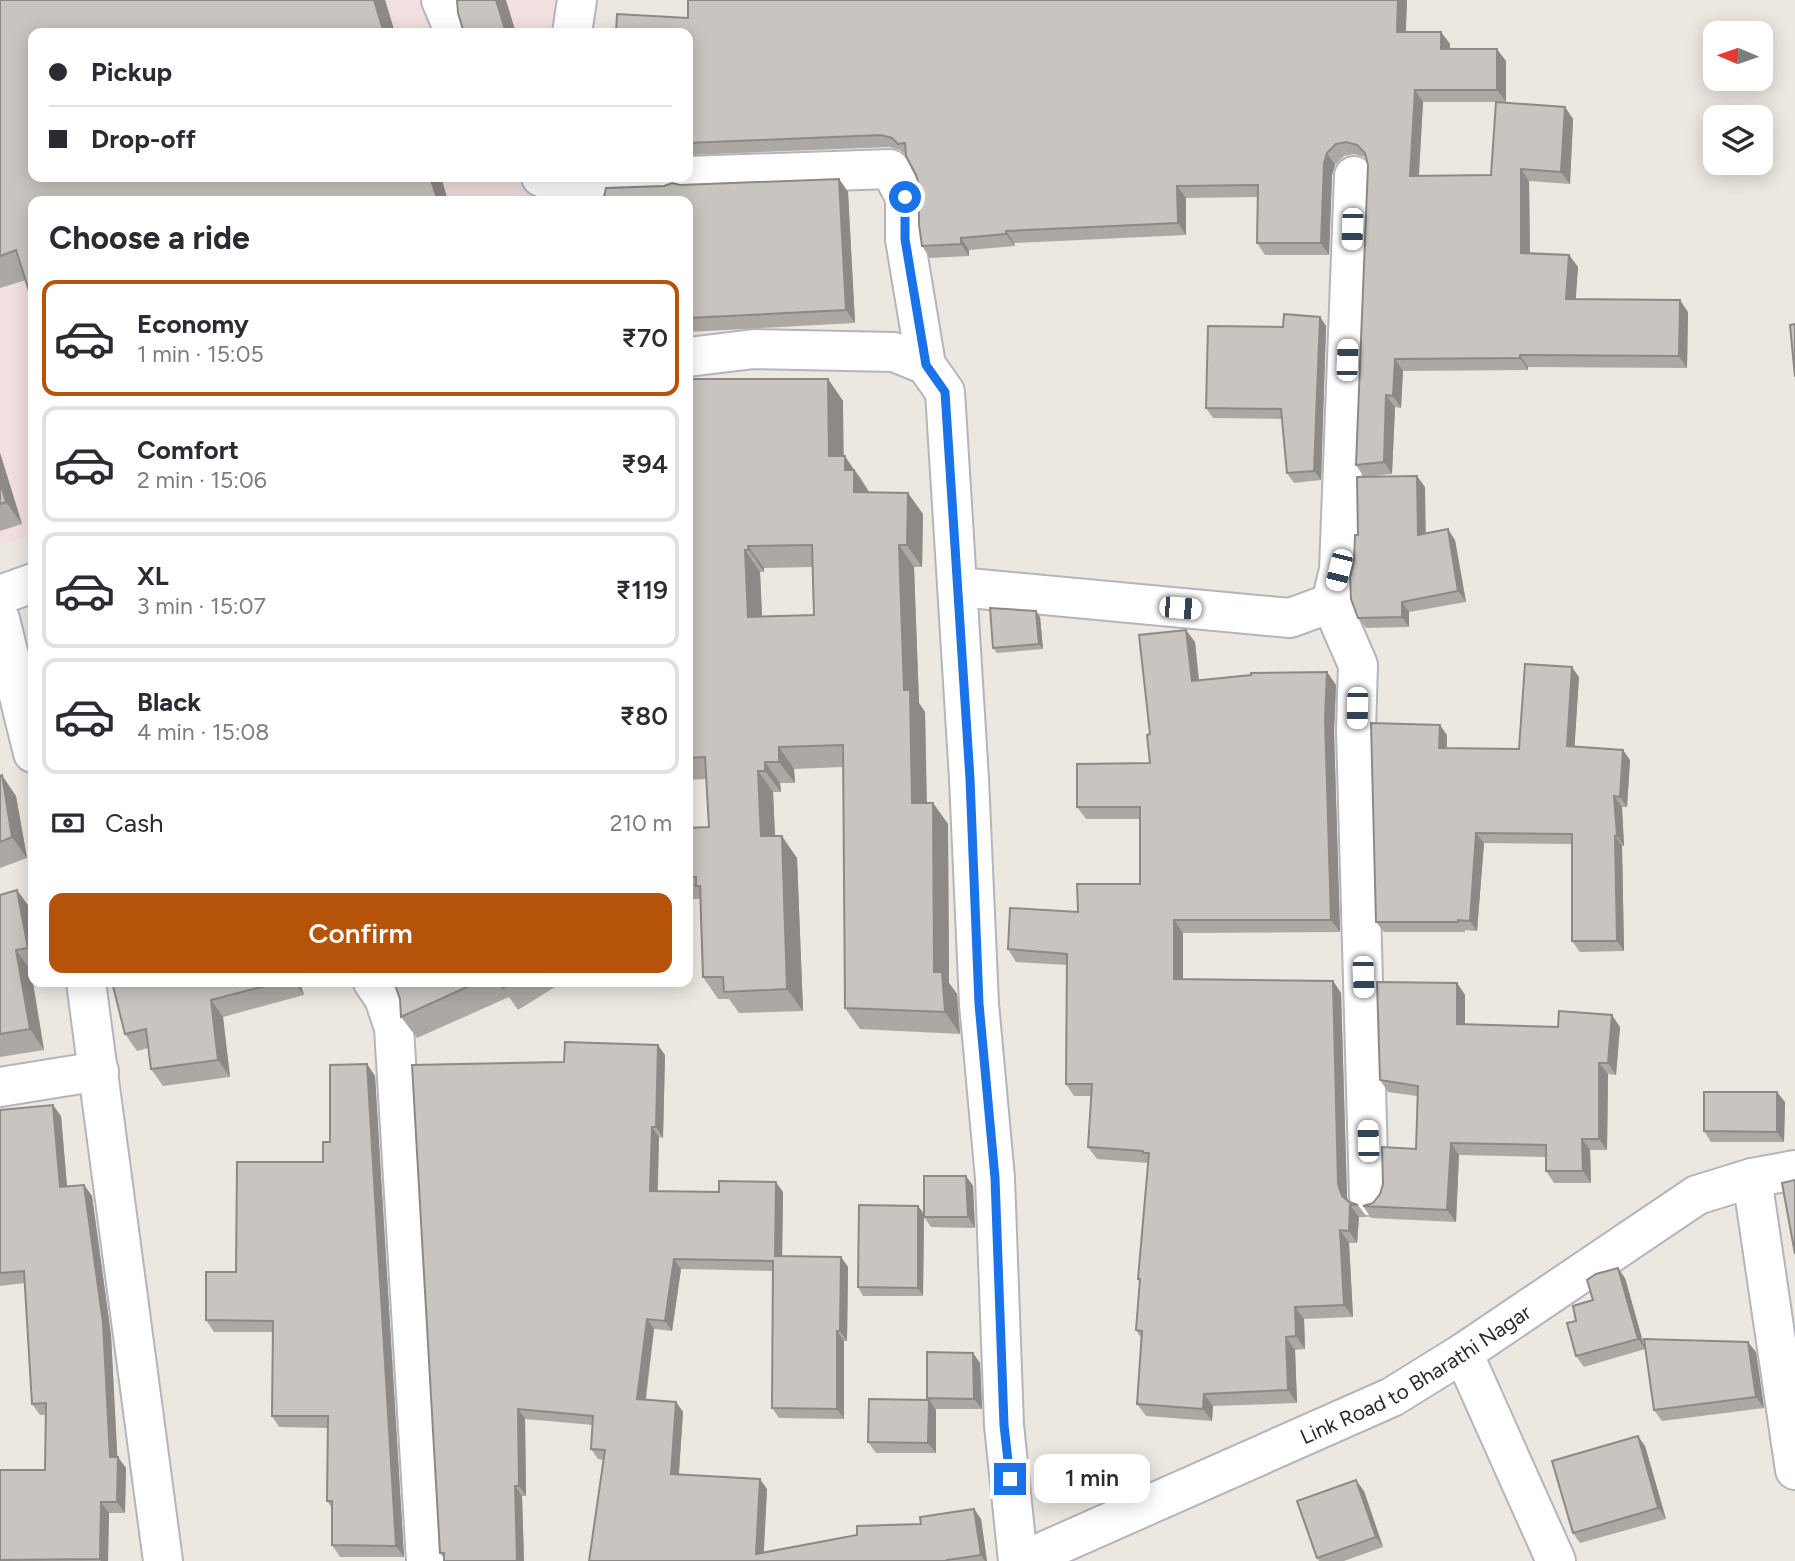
<!DOCTYPE html>
<html lang="en">
<head>
<meta charset="utf-8">
<style>
  body { margin:0; font-family:Figtree,sans-serif; background:#f7f7f7; color:#2b2b33; height:100vh; display:flex; flex-direction:column; font-size:26px; white-space:nowrap }
  * { box-sizing:border-box; margin:0 }
  p { font-size:23px; color:#7c7c81 }
  .icon { flex:none; width:38px; height:38px; fill:none; stroke:currentColor; stroke-width:2; stroke-linecap:round; stroke-linejoin:round }
  .map { position:relative; flex:1; overflow:hidden }
  .panel { position:absolute; left:28px; top:196px; width:665px; height:791px; display:flex; flex-direction:column; background:#fff; border-radius:14px; box-shadow:0 4px 18px #0003 }
  .panel>* { flex:none }
  .guide { position:absolute; left:28px; top:28px; width:665px; height:154px; border-radius:14px; box-shadow:0 4px 18px #0003; display:grid; align-content:center; height:154px; padding:0 21px; background:#fff }
  .needle { width:46px; rotate:272deg }
  .fabs { position:absolute; left:1703px; top:21px; display:grid; gap:14px }
  .fabs a { display:grid; place-items:center; width:70px; height:70px; border-radius:14px; background:#fff; box-shadow:0 4px 18px #0003; font-size:35px }
  .end { position:absolute; width:32px; height:32px; margin:-16px; border:9px solid #1a73e8; background:#fff; box-shadow:0 0 0 4px #fff }
  .from { border-radius:50% }
  .bubble { position:absolute; height:49px; border-radius:14px; background:#fff; box-shadow:0 4px 18px #0003; font-size:23px; font-weight:600; line-height:49px; text-align:center }
  .car { position:absolute; width:21px; height:42px; margin:-21px -10px; border-radius:9px; box-shadow:0 0 5px 2px #0007; background:linear-gradient(#fff 24%,#345 0 40%,#fff 0 76%,#345 0 86%,#fff 0) }
  .guide b { display:flex; align-items:center; gap:24px; height:66px; font-size:26px }
  .guide b+b { border-top:2px solid #e1e1e2 }
  .guide i { width:18px; height:18px; background:#2b2b33 }
  ul { padding:0; list-style:none }
  li { display:flex; align-items:center; gap:21px; height:116px; margin:0 14px 10px; padding:0 7px; border:4px solid #e1e1e2; border-radius:14px }
  li div { flex:1 }
  li b { display:block; font-size:26px }
  li em { font-style:normal; font-weight:600 }
  li.on { border-color:#b45309 }
  li>.icon { width:63px; height:63px; stroke-width:1.5 }
  h2 { padding:0 21px; font-size:32px; line-height:84px }
  .pay { display:flex; align-items:center; gap:18px; height:77px; padding:0 21px; font-size:26px }
  .pay p { margin-inline-start:auto }
  .cta { display:flex; gap:14px; margin-top:auto; padding:14px 21px }
  .cta a { flex:1; height:80px; border-radius:14px; background:#b45309; color:#fff; font-size:28px; font-weight:600; line-height:80px; text-align:center }
  .map>svg:first-child { display:block }
</style>
</head>
<body>
<div class="map">
<svg width="1795" height="1561" viewBox="0 0 1795 1561">
  <rect width="100%" height="100%" fill="#ece8e0"/>
  <path fill="#f2dfdf" d="M0 0H557L554 33H33V177H539L537 201H33V534L0 546Z"/>
  <g fill="none" stroke-linecap="round" stroke-linejoin="round">
    <g stroke="#b3b5be" stroke-width="42">
      <g id="minor">
        <path d="M441 0 455 33"/>
        <path d="M572 33 577 0"/>
        <path d="M688 176 890 169 905 197V239L926 365"/>
        <path d="M541 177 553 182 672 177"/>
        <path d="M688 357 754 349 894 352 926 365 945 392 969 779 979 1004 995 1178 1004 1425 1018 1561"/>
        <path d="M958 587 1290 618 1331 603 1339 570 1354 176"/>
        <path d="M0 595 33 583"/>
        <path d="M1331 603 1358 665 1356 730 1369 1196"/>
        <path d="M0 619 33 753"/>
        <path d="M86 982 163 1561"/>
        <path d="M373 982 384 998 394 1028 426 1561"/>
        <path d="M0 1087 99 1071"/>
        <path d="M1752 1178 1795 1470"/>
        <path d="M1463 1353 1556 1561"/>
        <path id="s1" d="M1022 1561 1392 1397 1463 1353 1697 1195 1752 1178 1795 1170"/>
      </g>
    </g>
    <use href="#minor" stroke="#fff" stroke-width="38"/>
  </g>
  <path fill="#aca9a4" fill-rule="evenodd" d="M0 0H385L395 33 33 177H441L448 201H33V300L31 297 26 280 0 288Z
    M1407 0 1406 32H1441L1450 44V49L1506 61V102H1423L1419 176 1491 175 1565 107 1573 119 1570 184 1529 181 1530 253 1569 255 1578 267 1575 299 1688 312 1687 368 1528 367V370L1403 371 1401 408 1395 407 1392 474 1364 477 1356 465 1368 165 1365 157 1354 154 1344 156 1335 165 1332 175 1329 255H1265L1257 243 1258 197 1186 198V235L1014 243 1015 246 969 250V256L930 258 922 246 919 185 916 175 906 155 900 150 889 147 688 155V18Z
    M839 179 848 192 855 323 688 332V201L680 185Z
    M1320 317 1326 326 1321 480 1294 483 1287 473 1282 419 1213 418 1206 408 1283 327Z
    M688 379H828L843 401V456L860 477 869 492 923 514 922 567H914L919 703 925 712 927 803H933L948 824 949 983 957 994 960 1034 860 1029 845 1008 843 767 794 769 795 783H780L781 792H773L775 836 797 858 803 1011 739 1013 729 999H718L703 977 700 899H688V828L709 827 706 779 688 780V730H689L691 608V557L688 553ZM812 567 814 615 762 616 760 572H764V568Z
    M0 453 22 524 0 531Z
    M1425 487V534L1455 540 1466 602 1409 612V627L1366 628 1358 618V535Z
    M1040 617 1043 649 997 653 993 648Z
    M1195 642 1199 680 1327 672 1336 685 1334 731 1340 932 1183 933V980L1333 981 1341 993 1347 1197 1349 1202 1358 1205 1367 1217H1359L1357 1243H1349L1353 1317 1304 1319 1305 1349 1295 1350 1297 1403 1213 1406 1212 1421 1146 1416 1137 1404 1141 1338 1136 1330 1140 1282 1138 1279 1148 1163 1097 1159 1088 1147 1092 1096H1074L1066 1084 1067 965 1016 962 1008 949 1078 912 1140 884V819H1086L1077 807 1150 763V734Z
    M1579 677 1574 747 1630 760 1627 807H1622L1624 846H1622L1624 951 1580 952 1572 941V844L1484 843 1477 931 1465 930V932H1384L1376 922 1447 735V748L1519 749Z
    M0 776 16 796 27 858 0 868Z
    M17 890 32 911 33 917V971H31L44 1050 0 1057V895Z
    M112 982H300L304 995 223 1017 230 1077 163 1086 151 1069 148 1048 137 1051 125 1034Z
    M394 982H563L518 1010 509 997 417 1038 401 1017 400 999Z
    M1457 983 1465 995V1025L1558 1027H1620L1616 1075 1608 1074 1607 1150H1590L1591 1183H1554L1546 1171V1157L1459 1155 1456 1222 1371 1218 1363 1206 1373 1203 1416 1149 1417 1096 1388 1092 1380 1080Z
    M665 1055 663 1138 659 1137 658 1191 719 1192H783L782 1256 841 1257 848 1267 847 1341H844V1419L779 1418 772 1408 773 1271 681 1269 672 1331 654 1329 646 1400 676 1402 683 1412 679 1474 767 1489 764 1552 921 1524 974 1509 981 1519 987 1561H589L603 1460 598 1459 591 1449 593 1425 525 1419 526 1496H522L524 1561H444V1558L440 1553 564 1062Z
    M367 1064 375 1076 404 1557H340L332 1545V1508L327 1501 328 1428 279 1427 272 1416V1332H214L206 1320 236 1272 323 1162 330 1142Z
    M1785 1102 1784 1142H1711L1704 1131Z
    M0 1110 61 1116 67 1186 84 1185 92 1196 111 1335 117 1457 126 1468 125 1513H109L108 1561H0V1470H45L46 1415H40L32 1404 25 1283 0 1286Z
    M966 1176 973 1186 975 1228 931 1227 924 1217Z
    M918 1206 924 1214 923 1296H863L858 1287Z
    M1625 1278 1645 1349 1584 1367 1576 1356V1321L1593 1300Z
    M1756 1352 1764 1408 1662 1421 1654 1410Z
    M973 1353 980 1363 982 1409H935L936 1410V1453H876L868 1442 928 1400 927 1398Z
    M1645 1446 1666 1519 1580 1543 1573 1533Z
    M1364 1491 1383 1547 1344 1561H1319L1317 1558Z"/>
  <path fill="#8c8986" d="M374 0H385L395 33H384Z
    M496 0H506L516 33H506Z
    M1398 0H1407L1405 44 1397 32Z
    M1441 32 1450 44V61L1441 49Z
    M1497 49 1506 61V102L1497 90Z
    M1415 90 1423 102 1418 188 1410 176Z
    M1565 107 1573 119 1570 184 1561 172Z
    M1327 153 1335 165 1332 175 1329 255 1321 243 1324 163Z
    M1521 169 1529 181 1530 264 1521 253Z
    M430 177H441L448 201H438Z
    M839 179 848 192 855 323 846 310Z
    M1177 186 1186 198V235L1178 223Z
    M1006 231 1014 243 1015 246 1006 234Z
    M961 238 969 250V256L961 244Z
    M1569 255 1578 267 1575 311 1566 299Z
    M1680 300 1688 312 1687 368 1679 356Z
    M1320 317 1326 326 1321 480 1314 471Z
    M1520 355 1528 367V370L1520 358Z
    M1395 359 1403 371 1401 408 1393 396Z
    M828 379 843 401 844 477 829 456Z
    M1386 395 1395 407 1392 474 1384 462Z
    M0 453 22 524 6 502 0 481Z
    M845 456 869 492V514L854 492 845 470Z
    M1417 476 1425 487 1426 545 1418 535Z
    M908 493 923 514 922 567 907 545Z
    M1448 529 1455 540 1466 602 1458 591Z
    M899 545 914 567 919 703 925 712 927 824 912 803 904 690Z
    M748 546 764 568V572L749 550Z
    M745 550 760 572 763 638 748 617Z
    M1402 602 1409 612V627L1402 617Z
    M1036 611 1040 617 1043 649 1039 644Z
    M1186 630 1195 642 1200 693 1192 681Z
    M1572 667 1579 677 1574 756 1567 746Z
    M1327 672 1336 685 1334 731 1340 932 1331 920 1325 718Z
    M1440 725 1447 735 1446 758 1439 748Z
    M779 747 794 769 795 783 779 762Z
    M1623 750 1630 760 1627 807 1620 797Z
    M765 762 780 783 781 792 765 771Z
    M758 771 773 792 776 858 761 836Z
    M2 775 16 796 27 858 12 837Z
    M1614 796 1622 807 1624 846 1617 836Z
    M933 803 948 824 949 983 957 994 960 1034 945 1012 934 972Z
    M1476 833 1484 843 1477 931 1470 921Z
    M782 836 797 858 803 1011 787 989Z
    M1615 836 1622 846 1624 951 1617 941Z
    M17 890 32 911 33 917V957L28 948Z
    M1174 920 1183 933V992L1174 979Z
    M16 950 31 971 44 1050 30 1029Z
    M1333 981 1341 993 1347 1197 1350 1207V1205L1359 1217 1357 1243 1349 1231 1342 1196 1338 1184Z
    M294 982H300L304 995Z
    M1457 983 1465 995V1036L1457 1024Z
    M211 1000 223 1017 230 1077 218 1060Z
    M1612 1015 1620 1027 1616 1075 1608 1063Z
    M658 1045 665 1055 663 1138 656 1127Z
    M1599 1063 1608 1074 1607 1150 1599 1139Z
    M367 1064 375 1076 404 1557 396 1546Z
    M1777 1092 1785 1102 1784 1142 1777 1132Z
    M53 1105 61 1116 68 1198 60 1187Z
    M652 1127 659 1137 657 1201 650 1191Z
    M1582 1139 1590 1150 1591 1183 1583 1171Z
    M1451 1143 1459 1155 1456 1222 1447 1210Z
    M966 1176 973 1186 975 1228 968 1217Z
    M776 1182 783 1192 782 1266 775 1256Z
    M84 1185 92 1196 111 1335 118 1468 110 1457Z
    M918 1206 924 1214 923 1296 918 1288Z
    M1340 1230 1349 1243 1353 1317 1344 1305Z
    M841 1257 848 1267 847 1341 840 1331Z
    M674 1259 681 1269 672 1331 665 1321Z
    M1618 1268 1625 1278 1645 1349 1638 1339Z
    M1295 1307 1304 1319 1305 1349 1296 1336Z
    M647 1319 654 1329 644 1409 637 1399Z
    M837 1331 844 1341V1419L837 1409Z
    M1286 1337 1295 1350 1297 1403 1288 1390Z
    M1748 1342 1756 1352 1764 1408 1756 1397Z
    M973 1353 980 1363 982 1409 974 1399Z
    M1204 1394 1213 1406 1212 1421 1203 1409Z
    M929 1400 936 1410V1453L928 1443Z
    M676 1402 683 1412 678 1484 671 1474Z
    M518 1409 525 1419 526 1496 519 1486Z
    M1638 1436 1645 1446 1666 1519 1658 1508Z
    M118 1457 126 1468 125 1513 117 1502Z
    M760 1479 767 1489 763 1561 756 1554Z
    M1356 1480 1364 1491 1383 1547 1376 1537Z
    M515 1486 522 1496 524 1561H517Z
    M101 1502 109 1513 108 1561H101L100 1559Z
    M974 1509 981 1519 987 1561H985L981 1555Z"/>
  <path fill="#c8c4bf" stroke="#8c8986" stroke-width="2" fill-rule="evenodd" d="M0 0H374L384 33H33V177H430L438 201H33V296L31 297 16 250 0 256Z
    M457 0H496L506 33H464L458 13Z
    M688 0H1398L1397 32H1441V49H1497V90H1415L1410 176 1491 175 1496 102 1565 107 1561 172 1521 169V253L1569 255 1566 299 1680 300 1679 356 1520 355V358L1395 359 1393 396 1386 395 1384 462 1356 465 1368 165 1365 153 1357 145 1346 142 1336 144 1327 153 1324 163 1321 243H1257L1258 185 1177 186 1178 223 1006 231V234L961 238V244L922 246 919 225V185L916 175 906 156 905 143 898 144 892 138 881 135 688 143V33H616L617 14 688 18Z
    M839 179 846 310 688 318V201H603L606 188 664 186 672 183 680 185Z
    M1284 314 1320 317 1314 471 1287 473 1281 409 1206 408 1208 326 1283 327Z
    M1795 324V377L1790 325Z
    M688 379H828L829 456H845V470H854V492L908 493 907 545H899L904 690H910L912 803H933L934 972H942L945 1012 845 1008 843 745 779 747V762H765V771H758L761 836H782L787 989 724 992 723 977H703L700 886H696V877H688V828L709 827 705 757 688 758V730H689L688 681V608H691L690 535H688ZM812 545 814 615 748 617 745 550H749L748 546Z
    M1417 476 1418 535 1448 529 1458 591 1402 602V617L1358 618 1351 599 1350 577 1354 561 1355 535H1358L1357 477Z
    M0 481 6 502 0 504Z
    M990 608 1036 611 1039 644 993 648Z
    M1186 630 1192 681 1251 675V673L1327 672 1325 718 1331 920H1174V979L1333 981 1338 1184 1342 1196 1349 1202 1358 1205H1350L1349 1231 1340 1230 1344 1305 1295 1307 1296 1336 1286 1337 1288 1390 1204 1394 1203 1409 1137 1404 1142 1331 1136 1330 1140 1279H1138L1149 1153H1143V1151L1088 1147 1092 1084H1066L1067 954 1008 949 1010 908 1078 912 1077 884H1140V807H1077V764L1150 763 1147 735 1150 734 1139 635Z
    M1525 664 1572 667 1567 746 1623 750 1620 797 1614 796 1617 836H1615L1617 941H1572V834L1476 833 1470 921 1458 920V922H1376L1371 723 1440 725 1439 748 1519 749Z
    M2 775 12 837 0 842V776Z
    M17 890 28 948 16 950 30 1029 0 1034V895Z
    M112 982H280L211 1000 218 1060 151 1069 146 1029 125 1034Z
    M394 982H478L401 1017 400 999Z
    M499 982H513L503 988Z
    M1377 982 1457 983V1024L1558 1027 1559 1011 1612 1015 1608 1063H1599V1139H1582L1583 1171H1546V1145L1451 1143 1447 1210 1363 1206 1373 1203 1380 1194 1383 1184 1382 1147 1416 1149 1418 1086 1380 1080Z
    M565 1042 658 1045 656 1127H652L650 1191 719 1192V1181L776 1182 775 1256 841 1257 840 1331H837V1409L772 1408 773 1261 674 1259 665 1321 647 1319 637 1399 676 1402 671 1474 760 1479 756 1554 857 1535V1526L921 1524 920 1517 974 1509 981 1555 947 1560V1561H589L605 1450 591 1449 593 1416 518 1409 519 1486H515L517 1561H444V1553H440L412 1065 564 1062Z
    M367 1064 396 1546 332 1545V1501H327L328 1416H272L273 1321 206 1320V1272H236L237 1162H323V1142H330V1065Z
    M1704 1092H1777V1132L1704 1131Z
    M53 1105 60 1187 84 1185 103 1323 110 1457H118L117 1502H101L100 1559 0 1560V1470H45L46 1403 32 1404 24 1271 0 1273V1110Z
    M924 1176H966L968 1217H924Z
    M1795 1180V1254L1782 1183Z
    M859 1205 918 1206V1288L858 1287Z
    M1618 1268 1638 1339 1576 1356 1567 1323 1576 1321 1573 1306 1593 1300 1587 1280 1596 1274Z
    M1644 1339 1748 1342 1756 1397 1654 1410Z
    M927 1352 973 1353 974 1399 927 1398Z
    M869 1399 929 1400 928 1443 868 1442Z
    M1638 1436 1658 1508 1573 1533 1552 1461Z
    M1356 1480 1376 1537 1317 1558 1297 1501Z"/>
  <g fill="none" stroke-linecap="round" stroke-linejoin="round">
    <path stroke="#1a73e8" stroke-width="9" d="M905 197V239L926 365 945 392 970 779 979 1004 995 1178 1004 1425 1010 1479"/>
  </g>
  <g text-anchor="middle" dominant-baseline="central" stroke-width="5" stroke-linejoin="round" paint-order="stroke">
    <g font-size="21" fill="#2c2c2c" stroke="#fff">
      <text stroke="none"><textPath href="#s1" startOffset="436">Link Road to Bharathi Nagar</textPath></text>
    </g>
  </g>
</svg>
<div class="fabs">
<a><svg class="needle" viewBox="-14 -14 28 28"><path d="M0-13l5 13h-10z" fill="#e53935"/><path d="M0 13l5-13h-10z" fill="#7c7c81"/></svg></a>
<a><svg class="icon" aria-label="layers" viewBox="0 0 24 24"><path d="M12 4l9 5-9 5-9-5zM3 14l9 5 9-5"/></svg></a>
</div>
<i class="end from" style="left:905px;top:197px"></i>
<i class="end" style="left:1010px;top:1479px"></i>
<div class="bubble" style="left:1034px;top:1454px;width:116px">1 min</div>
<i class="car" style="left:1352px;top:229px;rotate:182deg"></i>
<i class="car" style="left:1347px;top:360px;rotate:2deg"></i>
<i class="car" style="left:1339px;top:570px;rotate:194deg"></i>
<i class="car" style="left:1180px;top:608px;rotate:95deg"></i>
<i class="car" style="left:1357px;top:708px;rotate:181deg"></i>
<i class="car" style="left:1363px;top:977px;rotate:178deg"></i>
<i class="car" style="left:1368px;top:1141px;rotate:358deg"></i>
<div class="guide">
<b><i class="from"></i>Pickup</b>
<b><i></i>Drop-off</b>
</div>
<section class="panel">
<h2>Choose a ride</h2>
<ul>
<li class="on"><svg class="icon" aria-label="car" viewBox="0 0 24 24"><path d="M5 17H2v-5l4-1 3-4h7l3 4 3 1v5h-3M9 17h6M6 11h13"/><circle cx="7" cy="17" r="2"/><circle cx="17" cy="17" r="2"/></svg><div><b>Economy</b><p>1 min · 15:05</p></div><em>₹70</em></li>
<li><svg class="icon" aria-label="car" viewBox="0 0 24 24"><path d="M5 17H2v-5l4-1 3-4h7l3 4 3 1v5h-3M9 17h6M6 11h13"/><circle cx="7" cy="17" r="2"/><circle cx="17" cy="17" r="2"/></svg><div><b>Comfort</b><p>2 min · 15:06</p></div><em>₹94</em></li>
<li><svg class="icon" aria-label="car" viewBox="0 0 24 24"><path d="M5 17H2v-5l4-1 3-4h7l3 4 3 1v5h-3M9 17h6M6 11h13"/><circle cx="7" cy="17" r="2"/><circle cx="17" cy="17" r="2"/></svg><div><b>XL</b><p>3 min · 15:07</p></div><em>₹119</em></li>
<li><svg class="icon" aria-label="car" viewBox="0 0 24 24"><path d="M5 17H2v-5l4-1 3-4h7l3 4 3 1v5h-3M9 17h6M6 11h13"/><circle cx="7" cy="17" r="2"/><circle cx="17" cy="17" r="2"/></svg><div><b>Black</b><p>4 min · 15:08</p></div><em>₹80</em></li>
</ul>
<div class="pay"><svg class="icon" aria-label="cash" viewBox="0 0 24 24"><path d="M3 7h18v10H3z"/><circle cx="12" cy="12" r="2"/></svg>Cash<p>210 m</p></div>
<div class="cta"><a>Confirm</a></div>
</section>
</div>
</body>
</html>
